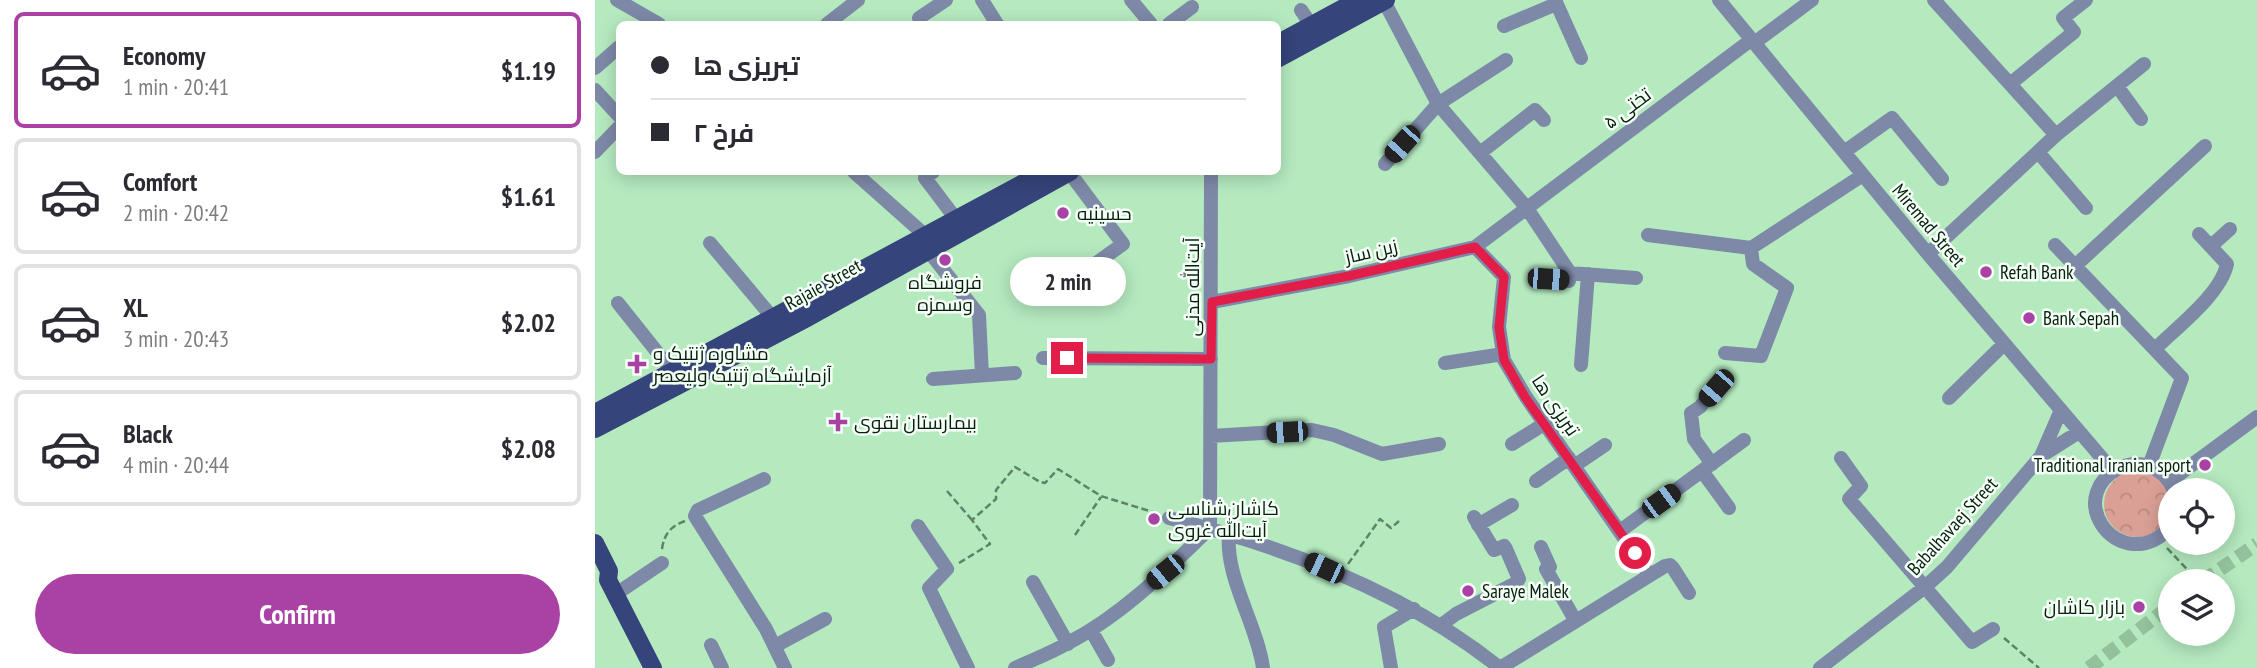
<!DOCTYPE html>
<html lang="en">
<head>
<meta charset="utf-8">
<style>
  body { margin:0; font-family:"PT Sans Narrow",Cairo,sans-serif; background:#f2f2f3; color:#2b2b33; height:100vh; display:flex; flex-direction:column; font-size:26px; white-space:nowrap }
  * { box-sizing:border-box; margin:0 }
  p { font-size:23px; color:#7c7c81 }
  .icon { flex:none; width:38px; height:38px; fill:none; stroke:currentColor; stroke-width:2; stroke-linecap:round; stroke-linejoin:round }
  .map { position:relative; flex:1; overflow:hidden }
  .details { display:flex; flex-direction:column; background:#fff; width:595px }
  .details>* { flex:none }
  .banner { position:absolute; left:21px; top:21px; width:665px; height:154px; border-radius:10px; box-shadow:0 4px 18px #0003; display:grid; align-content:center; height:154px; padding:0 35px; background:#fff }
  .buttons { position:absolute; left:1563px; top:478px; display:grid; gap:14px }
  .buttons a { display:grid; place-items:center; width:77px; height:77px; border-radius:50%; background:#fff; box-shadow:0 4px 18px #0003; font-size:35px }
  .end { position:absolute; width:32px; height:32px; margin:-16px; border:9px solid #e11d48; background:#fff; box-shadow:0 0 0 4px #fff }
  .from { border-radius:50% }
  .bubble { position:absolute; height:49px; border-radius:24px; background:#fff; box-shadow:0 4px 18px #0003; font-size:23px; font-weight:700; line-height:49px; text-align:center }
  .car { position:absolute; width:21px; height:42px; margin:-21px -10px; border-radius:9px; box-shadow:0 0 5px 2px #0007; background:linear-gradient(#222 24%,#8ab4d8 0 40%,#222 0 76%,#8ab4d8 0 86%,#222 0) }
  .banner b { display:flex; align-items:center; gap:24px; height:66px; font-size:26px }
  .banner b+b { border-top:2px solid #e1e1e2 }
  .banner i { width:18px; height:18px; background:#2b2b33 }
  ul { padding:12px 0 0; list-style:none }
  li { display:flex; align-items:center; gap:21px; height:116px; margin:0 14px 10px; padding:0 21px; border:4px solid #e1e1e2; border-radius:10px }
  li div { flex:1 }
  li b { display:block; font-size:26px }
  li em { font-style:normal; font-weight:700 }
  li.current { border-color:#aa42a5 }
  li>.icon { width:63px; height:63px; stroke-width:1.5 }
  .button { display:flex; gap:14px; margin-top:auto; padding:14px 35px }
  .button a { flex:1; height:80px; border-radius:42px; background:#aa42a5; color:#fff; font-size:28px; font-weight:700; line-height:80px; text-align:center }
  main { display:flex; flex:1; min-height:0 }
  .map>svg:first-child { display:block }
</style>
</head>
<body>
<main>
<section class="details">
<ul>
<li class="current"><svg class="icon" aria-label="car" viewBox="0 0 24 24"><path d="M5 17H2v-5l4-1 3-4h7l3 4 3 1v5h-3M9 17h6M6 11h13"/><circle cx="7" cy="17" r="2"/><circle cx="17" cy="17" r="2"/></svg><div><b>Economy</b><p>1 min · 20:41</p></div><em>$1.19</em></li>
<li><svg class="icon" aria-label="car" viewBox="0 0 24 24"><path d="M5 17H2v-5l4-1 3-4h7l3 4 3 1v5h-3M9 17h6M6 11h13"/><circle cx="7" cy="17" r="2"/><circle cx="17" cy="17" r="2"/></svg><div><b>Comfort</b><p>2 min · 20:42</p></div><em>$1.61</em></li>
<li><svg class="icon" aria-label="car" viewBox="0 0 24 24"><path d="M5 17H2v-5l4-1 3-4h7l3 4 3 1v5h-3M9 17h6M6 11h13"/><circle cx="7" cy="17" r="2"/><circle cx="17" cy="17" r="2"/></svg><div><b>XL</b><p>3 min · 20:43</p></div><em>$2.02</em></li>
<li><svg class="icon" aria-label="car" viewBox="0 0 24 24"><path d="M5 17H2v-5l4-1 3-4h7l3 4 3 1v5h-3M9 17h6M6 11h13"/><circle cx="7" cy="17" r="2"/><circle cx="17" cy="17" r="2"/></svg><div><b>Black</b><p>4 min · 20:44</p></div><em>$2.08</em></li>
</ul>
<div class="button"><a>Confirm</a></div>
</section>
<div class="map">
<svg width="1662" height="668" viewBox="0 0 1662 668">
  <defs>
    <pattern id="forest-crowns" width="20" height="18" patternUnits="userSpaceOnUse" patternTransform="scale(1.75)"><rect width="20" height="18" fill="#dba095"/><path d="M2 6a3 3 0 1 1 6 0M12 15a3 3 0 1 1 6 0" fill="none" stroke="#ba897f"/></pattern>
  </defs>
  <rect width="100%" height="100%" fill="#b5eabf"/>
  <path fill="url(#forest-crowns)" d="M1509 504a33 33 0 1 1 66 0a33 33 0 1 1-66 0Z"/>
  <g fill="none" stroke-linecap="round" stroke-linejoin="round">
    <path stroke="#92c19c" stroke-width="14" stroke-dasharray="14 7" stroke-linecap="butt" d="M1608 581 1662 544
      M1494 668 1575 606"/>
    <path stroke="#5e8366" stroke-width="2.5" stroke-dasharray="7 3.5" stroke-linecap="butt" d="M352 491 377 520
      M480 535 506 497
      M1572 548 1603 581
      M67 549C69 534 76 526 90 521
      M364 563 395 544 377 520 401 499V490L420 467 445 482 450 483 463 469 506 496 561 513
      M753 564 785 519 796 528 804 521
      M1409 638 1444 668"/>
    <path stroke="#7e89a8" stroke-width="14" d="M22 0 64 24
      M387 0 402 24
      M536 0 556 24
      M960 0 986 58
      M1124 0 1333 254 1518 471
      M1339 0 1461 135
      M789 1 843 104 931 207 975 273 1041 278
      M706 10 716 25
      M324 18 351 0
      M232 24 263 0
      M574 24 597 7
      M909 26 961 4
      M1159 43 1217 0
      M0 68 24 47
      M1415 84 1479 32 1468 18 1491 0
      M1522 86 1546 119
      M0 90 24 116
      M0 152 24 127
      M1249 152 1297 118 1347 179
      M1443 152 1491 208
      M885 153 940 110 949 120
      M790 164 843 104 911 60
      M259 172 331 236
      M338 172 330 178 361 219
      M474 172 528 244 500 264
      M1053 235 1156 248 1268 175
      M115 243 177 317
      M1460 245 1587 378 1554 466
      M1616 246 1635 229
      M880 247 909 277 904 327 909 360 931 397 1054 574
      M332 249 384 315 387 375
      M1333 254 1461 135 1549 64
      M1481 265 1610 146
      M953 280 974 281 975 273
      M617 302 754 276 880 247 1156 40
      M23 303 78 372
      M1560 349C1582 327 1626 294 1632 264L1604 234
      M1130 353 1166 356 1192 288 1158 264 1156 248
      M448 358 616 359
      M850 363 908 354
      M986 365 993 274
      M338 379 420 373
      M1354 398 1409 344
      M616 436 717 430 739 435 787 454 844 444
      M917 444 949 424
      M1446 456 1484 432
      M1246 458 1266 486 1254 499 1377 642 1398 629
      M1117 464 1099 439 1096 413 1105 407 1121 388
      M979 466 1010 445
      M1107 471 1134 508
      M169 479 103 510 100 516 171 629 190 668
      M941 481 974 458
      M1575 481 1662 417
      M574 518C691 547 810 592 905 668
      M883 525 917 505
      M323 526 352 569 334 588 373 668
      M1575 526C1567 538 1553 545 1538 544 1526 543 1514 536 1507 525 1477 478 1553 435 1579 490
      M615 528 616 172
      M1025 531 1149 440
      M634 534C630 578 662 624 668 668
      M946 547 955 567 951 569 980 620
      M438 582 473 644
      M21 594 67 563
      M845 626 861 614 921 583 924 579 911 549 909 546 899 550 879 517
      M496 630 513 660
      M116 645 127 668
      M180 646 230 619
      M420 668C437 660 456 653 473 643 527 615 572 570 615 528
      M796 668 789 627 819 609
      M905 668 1070 566 1075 565 1078 568 1094 593
      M1225 668 1330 587 1352 567 1446 456 1466 410"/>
    <path stroke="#35447a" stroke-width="18" d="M682 44 763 0
      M682 59 791 0
      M0 413 449 172
      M0 429 214 317 475 172
      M0 543 14 571 13 580 58 668"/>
  </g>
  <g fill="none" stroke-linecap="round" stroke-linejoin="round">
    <path stroke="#e11d48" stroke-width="9" d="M472 358 616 359 617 302 754 276 880 247 909 277 904 327 909 360 930 397 1040 553"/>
  </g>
  <g fill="#aa42a5" stroke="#f4fff6" stroke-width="2.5">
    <circle cx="468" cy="213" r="7"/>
    <circle cx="350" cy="260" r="7"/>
    <circle cx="1391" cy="272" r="7"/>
    <circle cx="1434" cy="318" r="7"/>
    <path d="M38.5 353.5h7v7h7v7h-7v7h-7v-7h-7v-7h7z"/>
    <path d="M239.5 411.5h7v7h7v7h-7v7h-7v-7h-7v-7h7z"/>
    <circle cx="1610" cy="465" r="7"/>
    <circle cx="559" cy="519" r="7"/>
    <circle cx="873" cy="591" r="7"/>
    <circle cx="1544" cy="607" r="7"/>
  </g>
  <g text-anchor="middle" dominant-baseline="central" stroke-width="5" stroke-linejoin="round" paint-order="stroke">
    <g font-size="19" fill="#081d0e" stroke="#f4fff6">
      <text transform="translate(1032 108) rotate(-37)">تختی ۵</text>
      <text transform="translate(1334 225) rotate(50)">Miremad Street</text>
      <text transform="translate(776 251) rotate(-13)">زین ساز</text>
      <text transform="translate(228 284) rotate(-29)">Rajaie Street</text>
      <text transform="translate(597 287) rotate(-90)">آیت‌الله مدنی</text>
      <text transform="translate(961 405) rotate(56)">تبریزی ها</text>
      <text transform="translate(1357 526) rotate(-48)">Babalhavaej Street</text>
    </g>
    <g font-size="19" fill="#081d0e" stroke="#f4fff6" text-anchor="start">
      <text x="482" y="213">حسینیه</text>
      <text x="1405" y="272">Refah Bank</text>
      <text x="350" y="282" text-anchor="middle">فروشگاه<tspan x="350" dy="22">وسمزه</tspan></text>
      <text x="1448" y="318">Bank Sepah</text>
      <text x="58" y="353">مشاوره ژنتیک و<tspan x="58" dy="22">آزمایشگاه ژنتیک ولیعصر</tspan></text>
      <text x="259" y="422">بیمارستان نقوی</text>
      <text x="1596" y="465" text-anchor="end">Traditional iranian sport</text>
      <text x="573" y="508">کاشان‌شناسی<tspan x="573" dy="22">آیت‌الله غروی</tspan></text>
      <text x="887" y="591">Saraye Malek</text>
      <text x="1530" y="607" text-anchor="end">بازار کاشان</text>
    </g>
  </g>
</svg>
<div class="buttons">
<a><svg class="icon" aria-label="locate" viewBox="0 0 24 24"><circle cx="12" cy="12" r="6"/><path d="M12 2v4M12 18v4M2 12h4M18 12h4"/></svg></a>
<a><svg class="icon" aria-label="layers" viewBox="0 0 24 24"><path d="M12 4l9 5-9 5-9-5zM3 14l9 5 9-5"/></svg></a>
</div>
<i class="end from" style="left:1040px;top:553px"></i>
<i class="end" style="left:472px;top:358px"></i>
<div class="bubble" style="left:415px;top:257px;width:116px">2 min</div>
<i class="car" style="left:807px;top:144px;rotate:222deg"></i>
<i class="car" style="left:953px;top:279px;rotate:94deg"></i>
<i class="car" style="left:1121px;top:388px;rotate:221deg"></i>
<i class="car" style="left:692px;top:432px;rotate:267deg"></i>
<i class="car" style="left:1066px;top:501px;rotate:54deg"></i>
<i class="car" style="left:729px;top:568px;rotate:295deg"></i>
<i class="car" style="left:570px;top:572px;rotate:231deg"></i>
<div class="banner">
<b><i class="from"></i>تبریزی ها</b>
<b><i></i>فرخ ۲</b>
</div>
</div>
</main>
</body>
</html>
